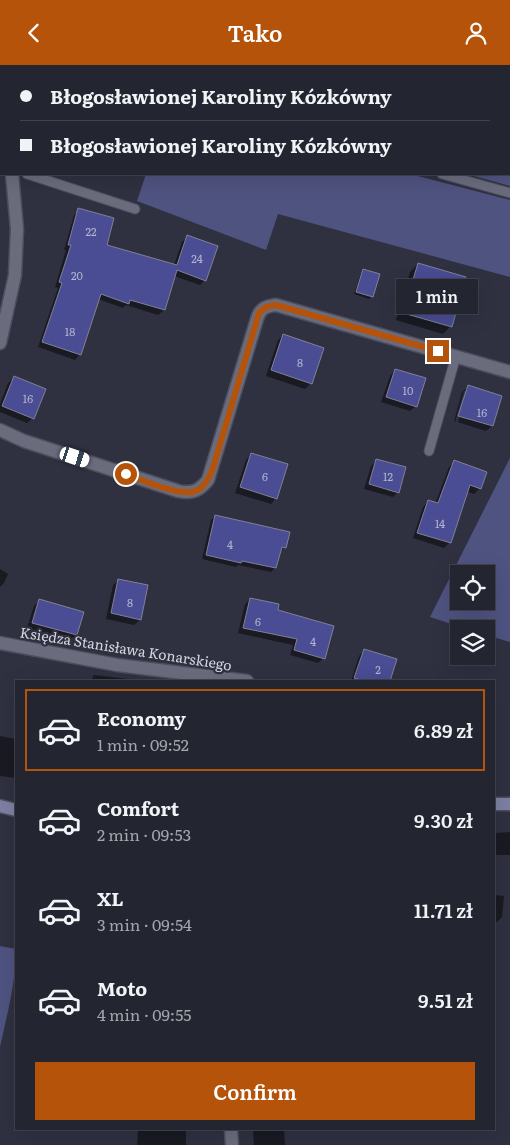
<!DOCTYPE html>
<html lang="en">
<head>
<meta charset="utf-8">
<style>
  body { margin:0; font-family:Literata,serif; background:#2f313d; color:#f1f3f6; height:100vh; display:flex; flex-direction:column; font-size:19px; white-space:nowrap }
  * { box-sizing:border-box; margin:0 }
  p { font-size:16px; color:#a3a5ab }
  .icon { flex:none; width:28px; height:28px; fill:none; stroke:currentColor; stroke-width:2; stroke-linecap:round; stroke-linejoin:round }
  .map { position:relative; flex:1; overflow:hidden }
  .panel { position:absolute; left:15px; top:615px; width:480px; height:450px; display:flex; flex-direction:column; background:#232531; border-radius:0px; box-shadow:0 5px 20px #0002,0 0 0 1px #40424d }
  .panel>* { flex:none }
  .top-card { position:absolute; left:0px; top:0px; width:510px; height:110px; box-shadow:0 5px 20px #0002,0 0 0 1px #40424d; display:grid; align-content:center; height:110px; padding:0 20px; background:#232531 }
  .buttons { position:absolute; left:450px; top:500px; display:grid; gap:10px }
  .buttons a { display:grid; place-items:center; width:45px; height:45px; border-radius:0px; background:#232531; box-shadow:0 5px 20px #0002,0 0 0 1px #40424d; font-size:25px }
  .end { position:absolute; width:22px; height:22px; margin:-11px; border:6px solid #b45309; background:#fff; box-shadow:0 0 0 2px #fff }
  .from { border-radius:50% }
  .bubble { position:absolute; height:35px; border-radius:0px; background:#232531; box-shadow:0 5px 20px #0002,0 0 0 1px #40424d; font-size:16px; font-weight:600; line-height:35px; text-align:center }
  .car { position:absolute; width:15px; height:30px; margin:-15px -8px; border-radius:6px; box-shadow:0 0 4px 1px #0007; background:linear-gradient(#fff 24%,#345 0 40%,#fff 0 76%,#345 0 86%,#fff 0) }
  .top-card b { display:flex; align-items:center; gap:18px; height:48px; font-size:19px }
  .top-card b+b { border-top:1px solid #40424d }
  .top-card i { width:12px; height:12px; background:#f1f3f6 }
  ul { padding:9px 0 0; list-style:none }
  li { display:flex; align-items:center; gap:15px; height:82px; margin:0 10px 8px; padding:0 10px; border:2px solid transparent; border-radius:0px }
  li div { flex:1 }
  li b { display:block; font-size:19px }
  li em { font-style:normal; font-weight:600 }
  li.selected { border-color:#b45309 }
  li>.icon { width:45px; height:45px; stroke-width:1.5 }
  .action { display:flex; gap:10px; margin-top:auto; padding:10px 20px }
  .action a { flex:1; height:58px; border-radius:0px; background:#b45309; color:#fff; font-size:20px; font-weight:600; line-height:58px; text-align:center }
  header { display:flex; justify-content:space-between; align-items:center; height:65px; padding:0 20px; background:#b45309; color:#fff; font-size:22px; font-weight:600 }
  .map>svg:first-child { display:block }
</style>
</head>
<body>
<header><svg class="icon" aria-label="back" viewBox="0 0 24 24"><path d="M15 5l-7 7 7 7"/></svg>Tako<svg class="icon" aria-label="person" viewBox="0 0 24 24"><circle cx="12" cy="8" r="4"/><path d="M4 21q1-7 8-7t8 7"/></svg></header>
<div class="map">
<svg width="510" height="1080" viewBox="0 0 510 1080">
  <rect width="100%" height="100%" fill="#2f3141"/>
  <path fill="#4f5380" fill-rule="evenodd" d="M437 0H510V121L467 109H509V1H436Z
    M146 109H410L510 135V212L278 149 266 185 137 136Z
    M510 393V577L486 570V564H467L430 552ZM459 509H486V536H459Z
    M0 881 16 884C16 917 7 950 0 982Z"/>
  <path fill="#0007" fill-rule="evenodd" d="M79 145 105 180 174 200 182 177 187 172 205 215 200 220 174 211 164 245 158 250 126 240 123 243 98 234 80 289 75 295 38 282 58 223 55 222 66 185H64L74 150Z
    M418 199 451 261 443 269 396 255 410 207Z
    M363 206 372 231 369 234 354 229 361 208Z
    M284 270 311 318 305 324 266 311 278 275Z
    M395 305 416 341 410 346 381 337 390 311Z
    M14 313 33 353 27 358 0 347V339L8 318Z
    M468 322 500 331 492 361 486 366 454 356 462 327ZM464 326H467L458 357H455Z
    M251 389 276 433 271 439 235 428 246 395Z
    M377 395 398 427 393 432 364 424 371 401Z
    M454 397 480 423 474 429 466 426 449 478 444 483 413 473 423 442 428 436 435 439 449 402Z
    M216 451 285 482 279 486 275 503 271 507 238 500 236 502 202 494 211 455Z
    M0 504 8 509 4 518 0 522Z
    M119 515 140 555 134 560 106 554 113 520Z
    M250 534 277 546 324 593 318 598 290 590 293 580 238 568 245 539Z
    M39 536 76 570 70 575 27 563 34 541Z
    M364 585 395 595 389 616H351L359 591Z
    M94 610 128 614V616H91Z
    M0 671 16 674V713L0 711Z
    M510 767V790H494V768Z
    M494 830 504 831 502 852 497 857H494Z
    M138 1064H186V1080H137Z
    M253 1064H284L285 1080H254Z"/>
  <path fill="#4a4c94" stroke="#7f8294" d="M78 143 114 153 107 180 177 200 187 170 218 181 206 216 177 205 165 245 130 235 129 239 101 229 81 290 42 277 62 218 59 217 71 180H68Z
    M418 198 466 212 452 262 403 248Z
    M363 204 380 209 373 232 356 227Z
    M283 269 324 283 312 319 271 305Z
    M395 304 426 313 417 342 386 332Z
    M14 311 46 324 34 354 2 341Z
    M468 320 502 331 493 361 458 351Z
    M251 388 288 399 277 434 240 422Z
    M376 394 406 402 399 428 369 419Z
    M454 395 487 407 481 424 470 420 451 478 417 468 428 435 438 438Z
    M215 450 290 467 286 483 282 482 276 503 242 496 241 498 206 490Z
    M118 514 148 520 141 555 111 548Z
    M250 533 279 539 278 545 334 561 325 594 294 585 297 574 243 563Z
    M39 534 84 547 77 570 32 558Z
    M364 584 397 594 390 616H364L354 613Z"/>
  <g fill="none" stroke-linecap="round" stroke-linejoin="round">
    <g stroke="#4d4e5b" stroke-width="11">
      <path id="lane" d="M27 109 135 144
        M442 109 510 128
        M429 386 456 291"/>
    </g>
    <g stroke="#4d4e5b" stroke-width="15">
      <path id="street" d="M85 0 89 1
        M221 1 222 0
        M0 68 1 71
        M0 278 15 210 17 164 12 109
        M0 365 24 376 178 426C192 429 199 426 208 415L257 254C260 244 265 241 276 240L510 307
        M0 578 117 600 247 616
        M231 1064 232 1080"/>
    </g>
    <g stroke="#4d4e5b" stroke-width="15">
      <path id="secondary" d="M494 739H510
        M0 741 16 745"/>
    </g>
    <use href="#lane" stroke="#6a6c7e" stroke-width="9"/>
    <use href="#street" stroke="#6a6c7e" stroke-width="12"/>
    <use href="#secondary" stroke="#7d80a3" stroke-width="12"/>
  </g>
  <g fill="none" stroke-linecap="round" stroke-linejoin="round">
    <path stroke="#b45309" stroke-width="6" d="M126 409C143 415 187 436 201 423 207 418 210 410 213 403L259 248C264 242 268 241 276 240L438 286"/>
  </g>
  <g text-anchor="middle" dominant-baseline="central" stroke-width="4.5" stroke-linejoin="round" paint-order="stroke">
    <g font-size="11" fill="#b2b3cc">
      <text x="91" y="166">22</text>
      <text x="197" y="193">24</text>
      <text x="77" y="210">20</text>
      <text x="70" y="266">18</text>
      <text x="300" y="297">8</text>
      <text x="408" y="325">10</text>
      <text x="28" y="333">16</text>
      <text x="482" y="347">16</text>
      <text x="265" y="411">6</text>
      <text x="388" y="411">12</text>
      <text x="440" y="458">14</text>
      <text x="230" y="479">4</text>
      <text x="130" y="537">8</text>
      <text x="258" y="556">6</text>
      <text x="313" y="576">4</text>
      <text x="378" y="604">2</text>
    </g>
    <g font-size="14" fill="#d4d5df" stroke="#2f3141">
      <text transform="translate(126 583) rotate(9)">Księdza Stanisława Konarskiego</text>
    </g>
  </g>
</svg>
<div class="buttons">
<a><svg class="icon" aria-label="locate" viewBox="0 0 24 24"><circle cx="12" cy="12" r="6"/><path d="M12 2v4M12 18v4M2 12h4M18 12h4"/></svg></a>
<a><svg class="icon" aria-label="layers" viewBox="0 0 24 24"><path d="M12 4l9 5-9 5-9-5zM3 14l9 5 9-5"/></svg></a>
</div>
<i class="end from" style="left:126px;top:409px"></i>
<i class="end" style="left:438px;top:286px"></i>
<div class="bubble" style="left:396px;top:214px;width:82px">1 min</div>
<i class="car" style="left:75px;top:392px;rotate:108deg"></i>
<div class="top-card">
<b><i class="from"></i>Błogosławionej Karoliny Kózkówny</b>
<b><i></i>Błogosławionej Karoliny Kózkówny</b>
</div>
<section class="panel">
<ul>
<li class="selected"><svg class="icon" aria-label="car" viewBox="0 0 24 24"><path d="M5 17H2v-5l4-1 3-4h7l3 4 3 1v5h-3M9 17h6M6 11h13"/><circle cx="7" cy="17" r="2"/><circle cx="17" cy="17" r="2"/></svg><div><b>Economy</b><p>1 min · 09:52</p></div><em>6.89 zł</em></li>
<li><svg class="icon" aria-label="car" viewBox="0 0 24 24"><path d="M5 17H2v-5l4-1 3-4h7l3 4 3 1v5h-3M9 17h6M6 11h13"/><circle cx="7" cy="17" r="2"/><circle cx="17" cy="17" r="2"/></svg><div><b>Comfort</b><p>2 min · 09:53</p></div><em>9.30 zł</em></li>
<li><svg class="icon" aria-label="car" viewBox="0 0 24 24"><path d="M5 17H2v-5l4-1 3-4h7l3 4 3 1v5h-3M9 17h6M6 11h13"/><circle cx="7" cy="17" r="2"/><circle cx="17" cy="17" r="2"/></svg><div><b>XL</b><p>3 min · 09:54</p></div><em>11.71 zł</em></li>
<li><svg class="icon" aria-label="car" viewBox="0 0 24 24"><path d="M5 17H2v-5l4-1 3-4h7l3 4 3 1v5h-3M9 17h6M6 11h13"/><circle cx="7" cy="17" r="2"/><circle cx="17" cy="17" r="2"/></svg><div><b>Moto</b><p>4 min · 09:55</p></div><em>9.51 zł</em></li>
</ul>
<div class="action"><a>Confirm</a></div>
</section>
</div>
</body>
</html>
